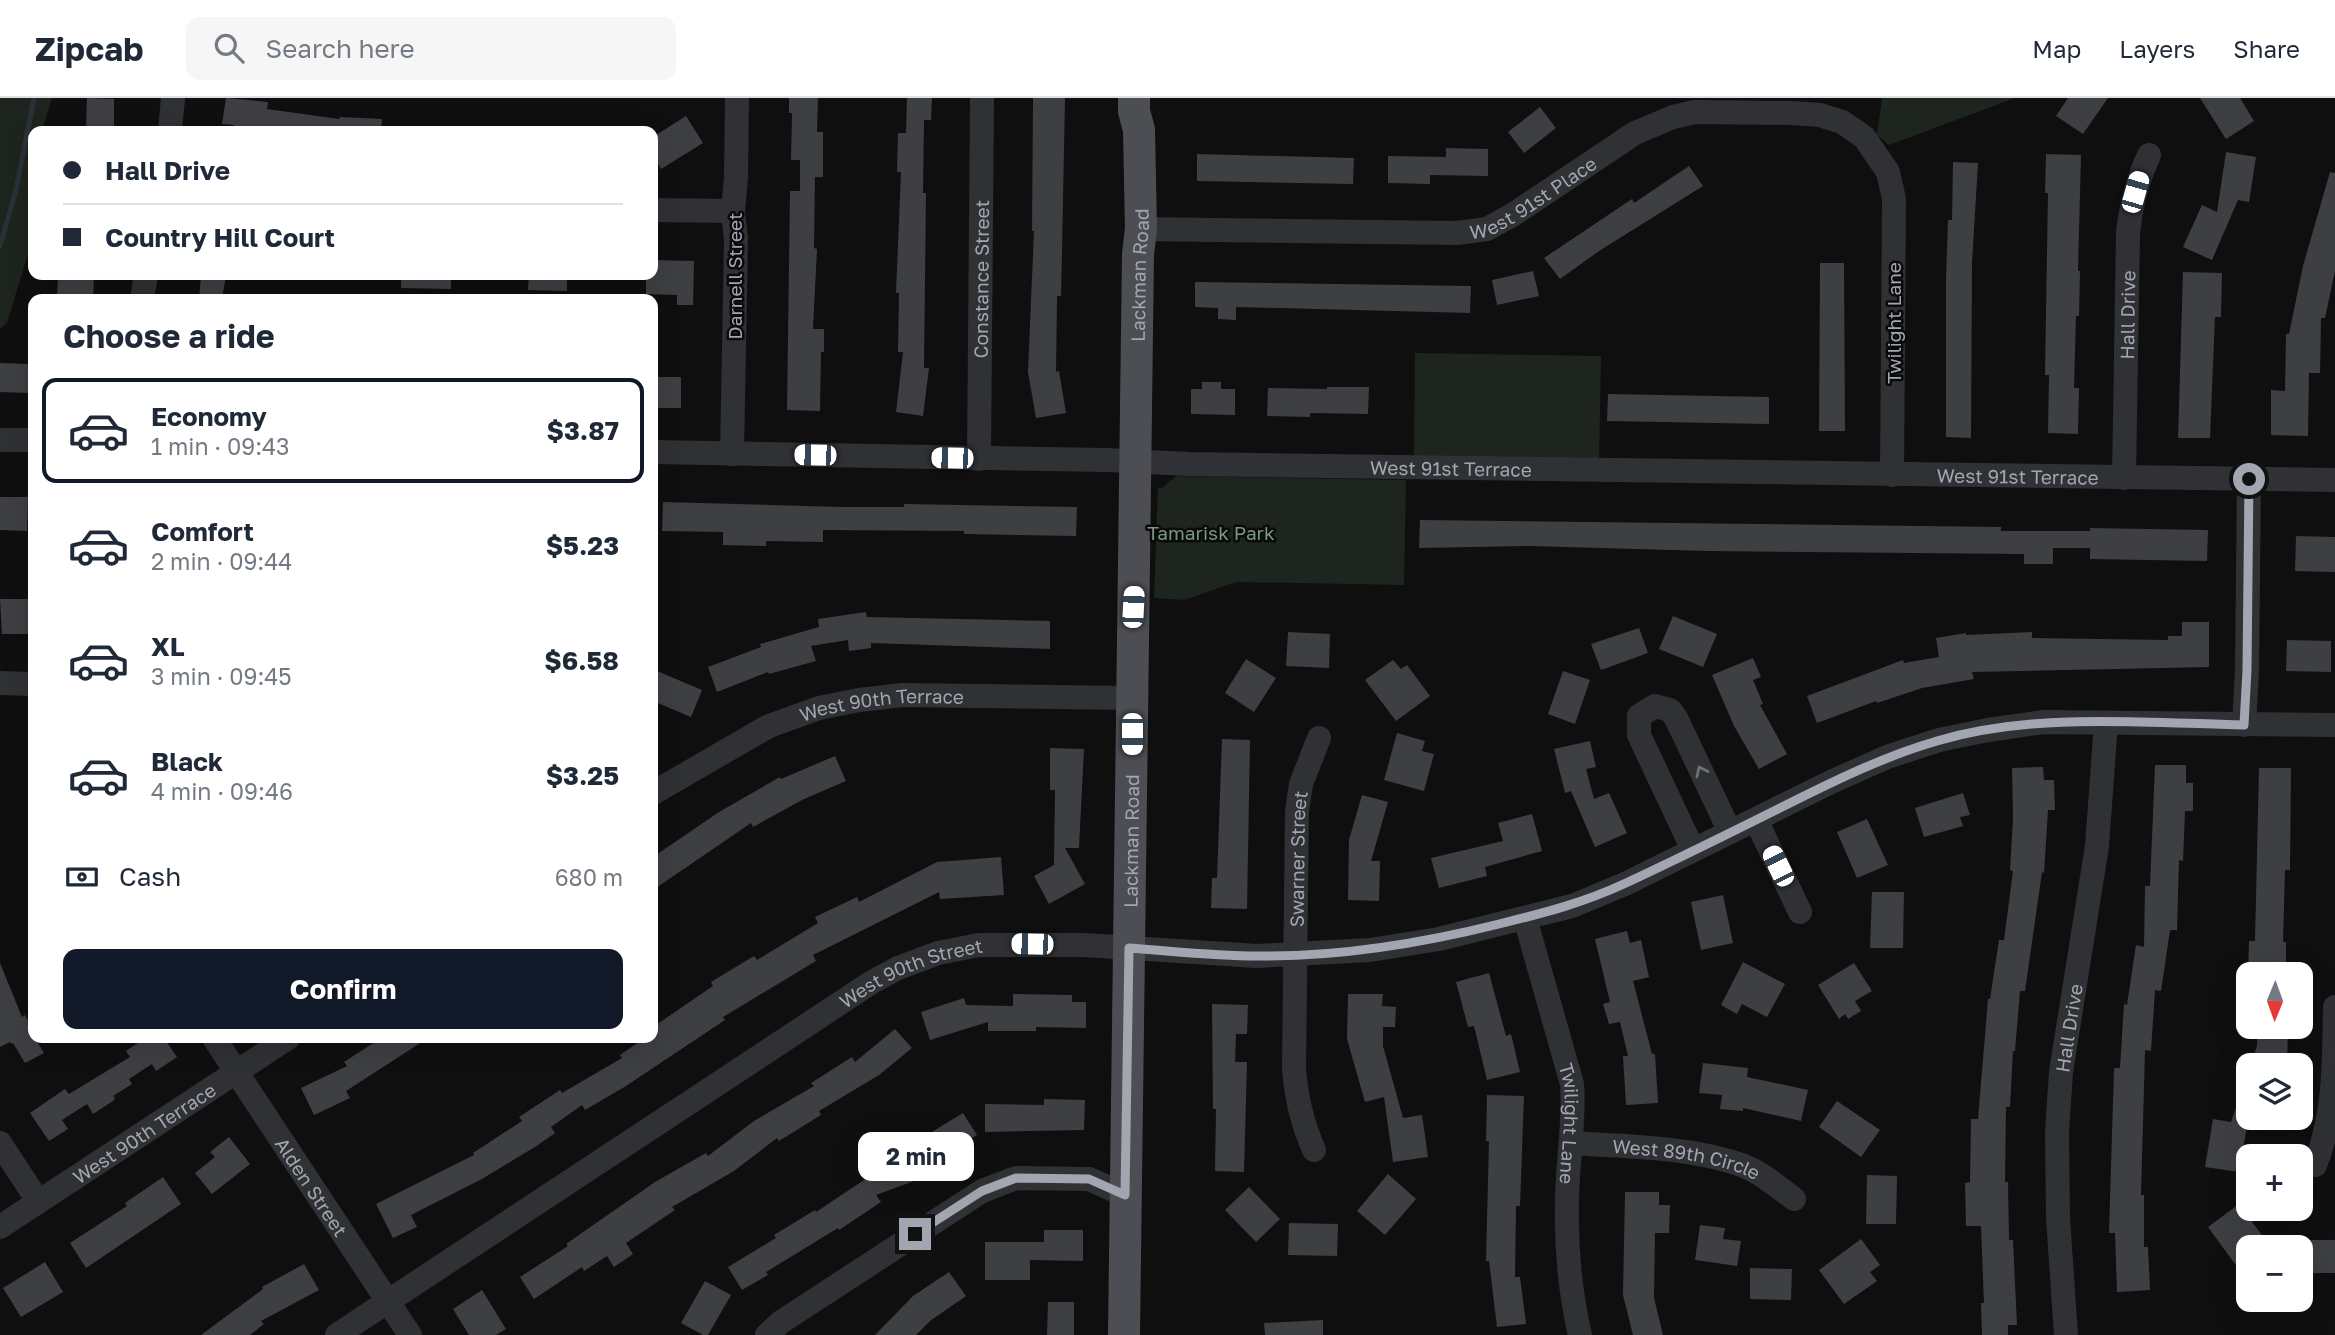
<!DOCTYPE html>
<html lang="en">
<head>
<meta charset="utf-8">
<style>
  body { margin:0; font-family:"Golos Text",sans-serif; background:#f6f6f7; color:#1f2937; height:100vh; display:flex; flex-direction:column; font-size:26px; white-space:nowrap }
  * { box-sizing:border-box; margin:0 }
  p { font-size:23px; color:#747a83 }
  .icon { flex:none; width:38px; height:38px; fill:none; stroke:currentColor; stroke-width:2; stroke-linecap:round; stroke-linejoin:round }
  .map { position:relative; flex:1; overflow:hidden }
  .side { position:absolute; left:28px; top:196px; width:630px; height:749px; display:flex; flex-direction:column; background:#fff; border-radius:14px; box-shadow:0 7px 28px #0002 }
  .side>* { flex:none }
  .guide { position:absolute; left:28px; top:28px; width:630px; height:154px; border-radius:14px; box-shadow:0 7px 28px #0002; display:grid; align-content:center; height:154px; padding:0 35px; background:#fff }
  .needle { width:46px; rotate:181deg }
  .controls { position:absolute; left:2236px; top:864px; display:grid; gap:14px }
  .controls a { display:grid; place-items:center; width:77px; height:77px; border-radius:14px; background:#fff; box-shadow:0 7px 28px #0002; font-size:35px }
  .end { position:absolute; width:32px; height:32px; margin:-16px; border:9px solid #a1a6b0; background:#111; box-shadow:0 0 0 4px #111 }
  .from { border-radius:50% }
  .bubble { position:absolute; height:49px; border-radius:14px; background:#fff; box-shadow:0 7px 28px #0002; font-size:23px; font-weight:700; line-height:49px; text-align:center }
  .car { position:absolute; width:21px; height:42px; margin:-21px -10px; border-radius:9px; box-shadow:0 0 5px 2px #0007; background:linear-gradient(#fff 24%,#345 0 40%,#fff 0 76%,#345 0 86%,#fff 0) }
  .guide b { display:flex; align-items:center; gap:24px; height:66px; font-size:26px }
  .guide b+b { border-top:2px solid #e0e1e3 }
  .guide i { width:18px; height:18px; background:#1f2937 }
  ul { padding:0; list-style:none }
  li { display:flex; align-items:center; gap:21px; height:105px; margin:0 14px 10px; padding:0 21px; border:4px solid transparent; border-radius:14px }
  li div { flex:1 }
  li b { display:block; font-size:26px }
  li em { font-style:normal; font-weight:700 }
  li.selected { border-color:#111827 }
  li>.icon { width:63px; height:63px; stroke-width:1.5 }
  h2 { padding:0 35px; font-size:32px; line-height:84px }
  .pay { display:flex; align-items:center; gap:18px; height:77px; padding:0 35px; font-size:26px }
  .pay p { margin-inline-start:auto }
  .button { display:flex; gap:14px; margin-top:auto; padding:14px 35px }
  .button a { flex:1; height:80px; border-radius:14px; background:#111827; color:#fff; font-size:28px; font-weight:700; line-height:80px; text-align:center }
  header { display:flex; align-items:center; gap:42px; box-sizing:border-box; height:98px; padding:0 35px; background:#fff; border-bottom:2px solid #e0e1e3 }
  header strong { font-size:33px }
  nav { display:flex; gap:38px; margin-inline-start:auto; font-size:24px }
  .search { width:490px; height:63px; background:#f6f6f7; display:flex; align-items:center; gap:18px; box-sizing:border-box; padding:0 24px; border-radius:14px; color:#747a83; font-size:26px }
  .map>svg:first-child { display:block }
</style>
</head>
<body>
<header>
<strong>Zipcab</strong>
<div class="search"><svg class="icon" aria-label="search" viewBox="0 0 24 24"><circle cx="10" cy="10" r="6"/><path d="M15 15l6 6"/></svg>Search here</div>
<nav><a>Map</a><a>Layers</a><a>Share</a></nav>
</header>
<div class="map">
<svg width="2335" height="1237" viewBox="0 0 2335 1237">
  <rect width="100%" height="100%" fill="#0f0f10"/>
  <path fill="#1e241e" d="M0 0H52L42 33H33V121L28 156 7 225 0 231Z
    M1882 0H2015L1889 47 1877 37Z
    M1415 255 1601 258 1599 363 1414 360Z
    M1176 378 1406 382 1404 487 1236 484 1184 502 1154 500 1158 390H1162Z"/>
  <g fill="none" stroke-linecap="round" stroke-linejoin="round">
    <path stroke="#2a3138" stroke-width="5" d="M0 148 16 92 34 0"/>
  </g>
  <path fill="#3e3f43" d="M87 0 114 1V33H86Z
    M226 0 268 4 267 11 339 21 340 19 382 21 381 33H233L234 27 222 26Z
    M789 0H818L817 34H823V79H815L814 150 817 151 813 231H824V254H821L820 313 787 312 790 93H800V62H791L792 15H789Z
    M907 0H932L931 22H924L923 95H926L924 270H929L923 318 896 314 903 254H898L899 195H896L901 74H897L898 35H906Z
    M1033 0H1065L1062 155 1061 198H1057L1056 274 1059 273 1066 315 1036 320 1028 274 1034 133H1032Z
    M2068 0H2108L2083 36 2056 18Z
    M2200 0H2240L2254 23 2226 41Z
    M1540 9 1556 30 1524 55 1508 34Z
    M686 18 703 45 661 71 653 57V39Z
    M1446 50 1488 51V78L1430 77V86L1388 85V58L1446 59Z
    M2226 54 2256 59 2249 104 2238 102 2212 162 2183 149 2202 107 2217 114Z
    M1197 56 1354 60 1353 86 1197 83Z
    M2046 56 2081 57 2078 173H2080L2079 218H2076L2074 290H2079L2078 336 2048 335 2049 277H2045L2048 95H2045Z
    M1953 64 1978 65 1972 166 1971 340 1946 339V181L1948 122H1952Z
    M1689 68 1703 88 1599 153 1560 181 1544 160 1632 101 1634 105Z
    M2330 74 2335 75V173L2325 220H2321L2320 275H2309L2308 338 2271 337V292L2285 293 2286 236H2289L2303 168Z
    M653 162 694 163 693 207H677V197L646 196V177H653Z
    M1820 165H1844L1845 333H1819Z
    M1533 173 1539 198 1497 207 1492 182Z
    M2183 174 2222 175 2221 219H2215L2210 340H2178Z
    M58 177 94 179 93 201H57Z
    M201 177H226L222 201H199Z
    M401 177H451V191L401 190Z
    M529 177H567V193L528 192Z
    M1195 184 1471 188 1470 215 1236 209V222L1218 221V210L1195 209Z
    M0 265 29 266 28 295 0 294Z
    M653 279H681V310H653Z
    M1202 284H1221V291H1235V317L1191 316V291H1202Z
    M1327 289H1369L1368 316 1310 315V319L1267 318 1268 290 1327 291Z
    M1608 296 1769 299V326L1607 323Z
    M0 399H28L27 433 0 432Z
    M663 404 842 409H904V406L1077 409 1076 438 964 436V433L823 432V444L766 443V448L723 447V434L662 433Z
    M1420 422 2001 429V433H2090V430L2208 432 2207 463 2090 461V450H2053V466H2024V456L1708 453 1529 448 1419 450Z
    M2296 438 2335 439V474L2295 473Z
    M0 501H30L29 536H2Z
    M866 514 867 519 1050 523V551L871 545V550L849 553 848 542 811 548 816 563 769 576 768 574 717 594 708 569 761 549 760 546 819 529 818 521Z
    M1673 518 1717 536 1703 569 1659 551Z
    M2182 524H2209V569L1972 574 1974 581 1922 590 1877 605 1876 603 1817 625 1807 598 1903 562 1904 565 1939 559 1936 540 1966 535V537L2032 534V540L2168 542V538H2182Z
    M1639 530 1648 555 1601 572 1591 546Z
    M1288 534 1330 536 1329 570 1286 568Z
    M2287 542 2331 543V574L2286 573Z
    M1753 560 1761 579 1753 582 1763 606 1760 607 1787 656 1759 671 1734 628 1712 577Z
    M1246 561 1276 580 1254 614 1225 595Z
    M1393 562 1401 571 1407 567 1430 598 1396 623 1365 582Z
    M657 573 702 592 691 619 653 603V584Z
    M1563 573 1590 582 1575 626 1548 616Z
    M1397 635 1425 643 1422 653 1434 656 1424 693 1384 682Z
    M1222 641 1250 642 1247 811 1211 810 1212 780H1217Z
    M1590 643 1596 669 1586 671 1594 701 1609 695 1627 735 1595 749 1571 693 1565 695 1554 651Z
    M1050 650 1084 651 1079 750H1065L1085 786 1049 806 1034 778 1054 767 1055 692H1050Z
    M835 658 846 683 804 701 753 729 751 725 653 792V759L719 714 780 679 781 681Z
    M2155 667H2186V685H2193V713H2185L2183 763 2179 762 2177 832H2170L2161 893 2155 892 2151 953 2145 952 2141 1097H2144V1149H2148L2150 1192 2117 1194 2115 1135H2109L2114 970H2120L2124 906 2127 907 2136 847 2144 849 2145 788H2150Z
    M2043 669 2044 682H2054L2055 712H2048L2044 775 2042 774 2025 893H2020L2015 953H2013L2010 1009H2006L2005 1084H2008L2009 1142H2013L2017 1227H2008V1237H1982L1981 1205H1984L1981 1128H1966L1965 1085 1970 1084 1971 1021H1978L1988 901H1990L1999 842H2004L2013 773 2010 772 2013 721 2012 670Z
    M2259 670H2291L2290 772H2285L2283 844H2286V865H2274V877H2248L2249 843H2255Z
    M1963 695 1970 717 1960 719 1963 728 1924 739 1915 710Z
    M1362 697 1388 704 1371 763H1380L1379 803 1348 802 1349 742Z
    M1532 716 1542 753 1485 769 1487 778 1439 790 1431 760 1503 743 1498 725Z
    M1867 721 1888 767 1857 780 1837 734Z
    M1001 759 1004 797 940 801 939 794 813 857 816 863 723 919 725 922 626 988 585 1012 582 1007 551 1029 555 1035 538 1047 482 1081 411 1117 417 1129 393 1140 376 1106 474 1057 473 1055 522 1023 519 1019 560 992 562 995 622 960 620 957 645 940H653V929L713 888 711 884 754 858 757 862 818 825 815 819 857 799 859 804 937 764Z
    M1872 794H1904L1903 850H1870Z
    M1723 797 1733 845 1701 852 1691 804Z
    M1627 833 1630 845 1641 842 1649 879 1633 883 1652 956H1655L1658 1005 1626 1007 1623 958H1628L1620 924 1609 926 1603 906 1610 904 1595 841Z
    M1743 864 1785 886 1767 919 1742 906 1737 916 1721 907Z
    M0 865 22 919 25 917 33 932V940H35L44 955 25 965 13 945 11 946 10 944 0 949Z
    M1854 865 1872 893 1855 903 1861 913 1848 921 1845 916 1839 921 1818 887Z
    M1489 875 1506 938 1511 936 1520 974 1487 982 1474 928 1468 929 1456 884Z
    M1013 896 1072 897V904H1086V930L1036 929V933H988V924L930 942 921 914 964 900 966 907 1013 908Z
    M1348 896H1383L1382 908 1396 909 1395 929H1383V948L1403 1020 1422 1017 1428 1059 1393 1064 1384 999 1365 1004 1347 941Z
    M1212 906 1248 907 1247 936H1236L1235 964H1247L1244 1074 1215 1073 1216 1011H1213Z
    M2257 929H2288L2287 968H2250L2257 948Z
    M895 931 912 950 879 977 819 1013 821 1017 779 1043 777 1040 734 1073 672 1109 675 1112 626 1145 633 1156 614 1169 607 1158 584 1173 582 1169 534 1201 520 1179 568 1148 566 1146 655 1084 706 1055 708 1058 754 1023 814 988 811 985 852 959 855 964Z
    M145 940H164L177 959 156 973 152 966 129 981 132 986 113 998 115 1000 113 1003 93 1016 87 1006 62 1022 68 1031 49 1043 30 1015 65 991 69 996 130 959 126 953Z
    M381 940H428L346 993 350 1000 314 1017 301 990 347 968 344 964Z
    M1703 965 1748 970 1747 979 1808 992 1801 1023 1743 1010V1013L1720 1011 1722 997 1699 995Z
    M2246 980H2249V1017L2239 1074 2205 1069 2213 1021 2231 1024Z
    M1487 997 1524 998 1520 1108H1516L1515 1179H1520L1526 1226 1497 1229 1489 1163H1486L1489 1043H1486Z
    M1044 1001 1085 1002 1084 1032 985 1034V1006L1044 1007Z
    M1837 1003 1880 1032 1861 1059 1819 1029Z
    M963 1015 977 1037 935 1062 922 1040Z
    M229 1039 250 1066 212 1096 195 1075 215 1059 210 1054Z
    M904 1058 914 1083 876 1097 881 1104 839 1132 838 1130 766 1174 768 1177 742 1192 728 1169 776 1140 774 1137 815 1112 816 1114 876 1074 874 1069Z
    M1388 1076 1416 1101 1385 1137 1357 1113Z
    M1867 1077 1897 1078 1896 1126H1866Z
    M163 1079 181 1106 86 1170 70 1145 127 1108 125 1105Z
    M1249 1089 1280 1121 1256 1144 1225 1112Z
    M1625 1094H1659V1107H1670L1669 1135H1655L1654 1200 1663 1237H1633L1623 1197Z
    M2239 1106 2267 1144 2258 1150H2249V1157L2235 1166 2208 1129Z
    M1289 1125 1338 1126 1337 1158 1288 1157Z
    M1700 1127 1725 1130 1723 1141 1741 1143 1737 1168 1695 1162Z
    M1044 1132H1083V1163L1030 1162V1182H985V1144H1044Z
    M1861 1141 1880 1167 1870 1174 1877 1183 1844 1206 1819 1172Z
    M2301 1142H2335V1175H2301Z
    M45 1164 63 1194 21 1219 3 1190Z
    M304 1166 319 1192 261 1223 264 1226 250 1237H201L263 1191 262 1189Z
    M1750 1170 1792 1171 1791 1202 1750 1201Z
    M949 1174 966 1198 930 1223 916 1237H875L913 1198Z
    M705 1183 731 1197 708 1237H703L681 1225Z
    M482 1192 506 1231 496 1237H469L453 1211Z
    M1048 1204H1074V1237H1047Z
    M1323 1222V1237H1265L1264 1225Z"/>
  <g fill="none" stroke-linecap="round" stroke-linejoin="round">
    <g stroke="#303135" stroke-width="24">
      <path d="M170 33 173 0"/>
      <path d="M653 112 733 113"/>
      <path id="s1" d="M1141 131 1457 135 1487 131 1514 116 1635 35 1673 19 1695 14 1791 15 1820 17 1842 24 1864 39 1888 74 1894 101 1892 377"/>
      <path d="M142 201 146 177"/>
      <path d="M0 342H33"/>
      <path id="s2" d="M653 354 1106 362 1189 366 2335 382"/>
      <path d="M732 356 736 141 733 113 736 79 737 0"/>
      <path id="s3" d="M979 361 982 0"/>
      <path id="s4" d="M2124 380 2128 135C2131 106 2137 83 2149 57"/>
      <path d="M0 585 33 586"/>
      <path d="M2244 627 2247 572 2249 381"/>
      <path id="s5" d="M653 695 769 628 819 610 859 602 903 597 1132 600"/>
      <path d="M1756 722 1800 814"/>
      <path d="M1693 752 1639 637V618L1655 608 1670 612 1676 620 1730 734"/>
      <path id="s6" d="M1525 820 1572 986C1575 1026 1567 1065 1567 1104 1566 1148 1570 1194 1580 1237"/>
      <path id="s7" d="M214 940 410 1237"/>
      <path d="M0 1045 38 1103"/>
      <path id="s8" d="M1571 1045C1623 1048 1694 1049 1744 1068 1762 1075 1778 1089 1794 1101"/>
      <path id="s9" d="M1314 1052C1302 1025 1296 999 1294 970L1297 713 1301 686 1319 640"/>
      <path d="M2315 1067C2335 1017 2334 963 2335 909"/>
      <path id="s10" d="M0 1129 288 940"/>
      <path id="s11" d="M337 1237 872 884 898 870 938 855 979 847H1084L1257 858 1370 852 1439 841 1572 808 1625 786 1833 683 1887 659 1939 642 1988 632 2044 624 2335 627"/>
      <path d="M767 1237 781 1224 982 1093 1016 1080 1089 1081 1125 1097"/>
      <path id="s12" d="M2066 1237 2058 1120 2057 1034 2061 974 2097 748 2106 625"/>
    </g>
    <path stroke="#4c4e54" stroke-width="32" id="s13" d="M1124 1237 1138 156 1141 131 1139 32 1134 13V0"/>
  </g>
  <defs><path id="oneway-chevron" d="M-2-3.5L2.5 0L-2 3.5" fill="none" stroke-width="1.6" stroke-linecap="round" stroke-linejoin="round" transform="scale(1.75)"/></defs>
  <use stroke="#6e7179" href="#oneway-chevron" transform="translate(1701 673) rotate(-115)"/>
  <g fill="none" stroke-linecap="round" stroke-linejoin="round">
    <path stroke="#a1a6b0" stroke-width="9" d="M915 1136 982 1093 1016 1080 1089 1081 1125 1097 1129 850C1172 853 1214 858 1257 858 1339 859 1419 846 1499 826 1544 815 1583 805 1626 785 1680 760 1734 733 1788 706 1836 682 1885 658 1937 643 2035 614 2143 625 2244 627L2247 572 2249 381"/>
  </g>
  <g text-anchor="middle" dominant-baseline="central" stroke-width="5" stroke-linejoin="round" paint-order="stroke">
    <g font-size="19" fill="#a1a6b0" stroke="#0a0a0b">
      <text stroke="none"><textPath href="#s1" startOffset="401">West 91st Place</textPath></text>
      <text stroke="none"><textPath href="#s13" startOffset="1060">Lackman Road</textPath></text>
      <text transform="translate(734 178) rotate(-90)">Darnell Street</text>
      <text stroke="none"><textPath href="#s3" startOffset="180">Constance Street</textPath></text>
      <text stroke="none"><textPath href="#s4" startOffset="163">Hall Drive</textPath></text>
      <text transform="translate(1893 225) rotate(-90)">Twilight Lane</text>
      <text stroke="none"><textPath href="#s2" startOffset="798">West 91st Terrace</textPath></text>
      <text stroke="none"><textPath href="#s2" startOffset="1365">West 91st Terrace</textPath></text>
      <text stroke="none"><textPath href="#s5" startOffset="250">West 90th Terrace</textPath></text>
      <text stroke="none"><textPath href="#s13" startOffset="494">Lackman Road</textPath></text>
      <text stroke="none"><textPath href="#s9" startOffset="294">Swarner Street</textPath></text>
      <text stroke="none"><textPath href="#s11" startOffset="681">West 90th Street</textPath></text>
      <text stroke="none"><textPath href="#s12" startOffset="308">Hall Drive</textPath></text>
      <text stroke="none"><textPath href="#s6" startOffset="212">Twilight Lane</textPath></text>
      <text stroke="none"><textPath href="#s10" startOffset="172">West 90th Terrace</textPath></text>
      <text stroke="none"><textPath href="#s8" startOffset="117">West 89th Circle</textPath></text>
      <text stroke="none"><textPath href="#s7" startOffset="178">Alden Street</textPath></text>
    </g>
    <g font-size="19" fill="#799a7b" stroke="#0a0a0b">
      <text x="1211" y="434">Tamarisk Park</text>
    </g>
  </g>
</svg>
<div class="controls">
<a><svg class="needle" viewBox="-14 -14 28 28"><path d="M0-13l5 13h-10z" fill="#e53935"/><path d="M0 13l5-13h-10z" fill="#747a83"/></svg></a>
<a><svg class="icon" aria-label="layers" viewBox="0 0 24 24"><path d="M12 4l9 5-9 5-9-5zM3 14l9 5 9-5"/></svg></a>
<a>+</a>
<a>−</a>
</div>
<i class="end from" style="left:2249px;top:381px"></i>
<i class="end" style="left:915px;top:1136px"></i>
<div class="bubble" style="left:858px;top:1034px;width:116px">2 min</div>
<i class="car" style="left:2135px;top:94px;rotate:16deg"></i>
<i class="car" style="left:815px;top:357px;rotate:271deg"></i>
<i class="car" style="left:952px;top:360px;rotate:271deg"></i>
<i class="car" style="left:1133px;top:509px;rotate:3deg"></i>
<i class="car" style="left:1132px;top:636px;rotate:180deg"></i>
<i class="car" style="left:1778px;top:768px;rotate:334deg"></i>
<i class="car" style="left:1032px;top:846px;rotate:271deg"></i>
<div class="guide">
<b><i class="from"></i>Hall Drive</b>
<b><i></i>Country Hill Court</b>
</div>
<section class="side">
<h2>Choose a ride</h2>
<ul>
<li class="selected"><svg class="icon" aria-label="car" viewBox="0 0 24 24"><path d="M5 17H2v-5l4-1 3-4h7l3 4 3 1v5h-3M9 17h6M6 11h13"/><circle cx="7" cy="17" r="2"/><circle cx="17" cy="17" r="2"/></svg><div><b>Economy</b><p>1 min · 09:43</p></div><em>$3.87</em></li>
<li><svg class="icon" aria-label="car" viewBox="0 0 24 24"><path d="M5 17H2v-5l4-1 3-4h7l3 4 3 1v5h-3M9 17h6M6 11h13"/><circle cx="7" cy="17" r="2"/><circle cx="17" cy="17" r="2"/></svg><div><b>Comfort</b><p>2 min · 09:44</p></div><em>$5.23</em></li>
<li><svg class="icon" aria-label="car" viewBox="0 0 24 24"><path d="M5 17H2v-5l4-1 3-4h7l3 4 3 1v5h-3M9 17h6M6 11h13"/><circle cx="7" cy="17" r="2"/><circle cx="17" cy="17" r="2"/></svg><div><b>XL</b><p>3 min · 09:45</p></div><em>$6.58</em></li>
<li><svg class="icon" aria-label="car" viewBox="0 0 24 24"><path d="M5 17H2v-5l4-1 3-4h7l3 4 3 1v5h-3M9 17h6M6 11h13"/><circle cx="7" cy="17" r="2"/><circle cx="17" cy="17" r="2"/></svg><div><b>Black</b><p>4 min · 09:46</p></div><em>$3.25</em></li>
</ul>
<div class="pay"><svg class="icon" aria-label="cash" viewBox="0 0 24 24"><path d="M3 7h18v10H3z"/><circle cx="12" cy="12" r="2"/></svg>Cash<p>680 m</p></div>
<div class="button"><a>Confirm</a></div>
</section>
</div>
</body>
</html>
